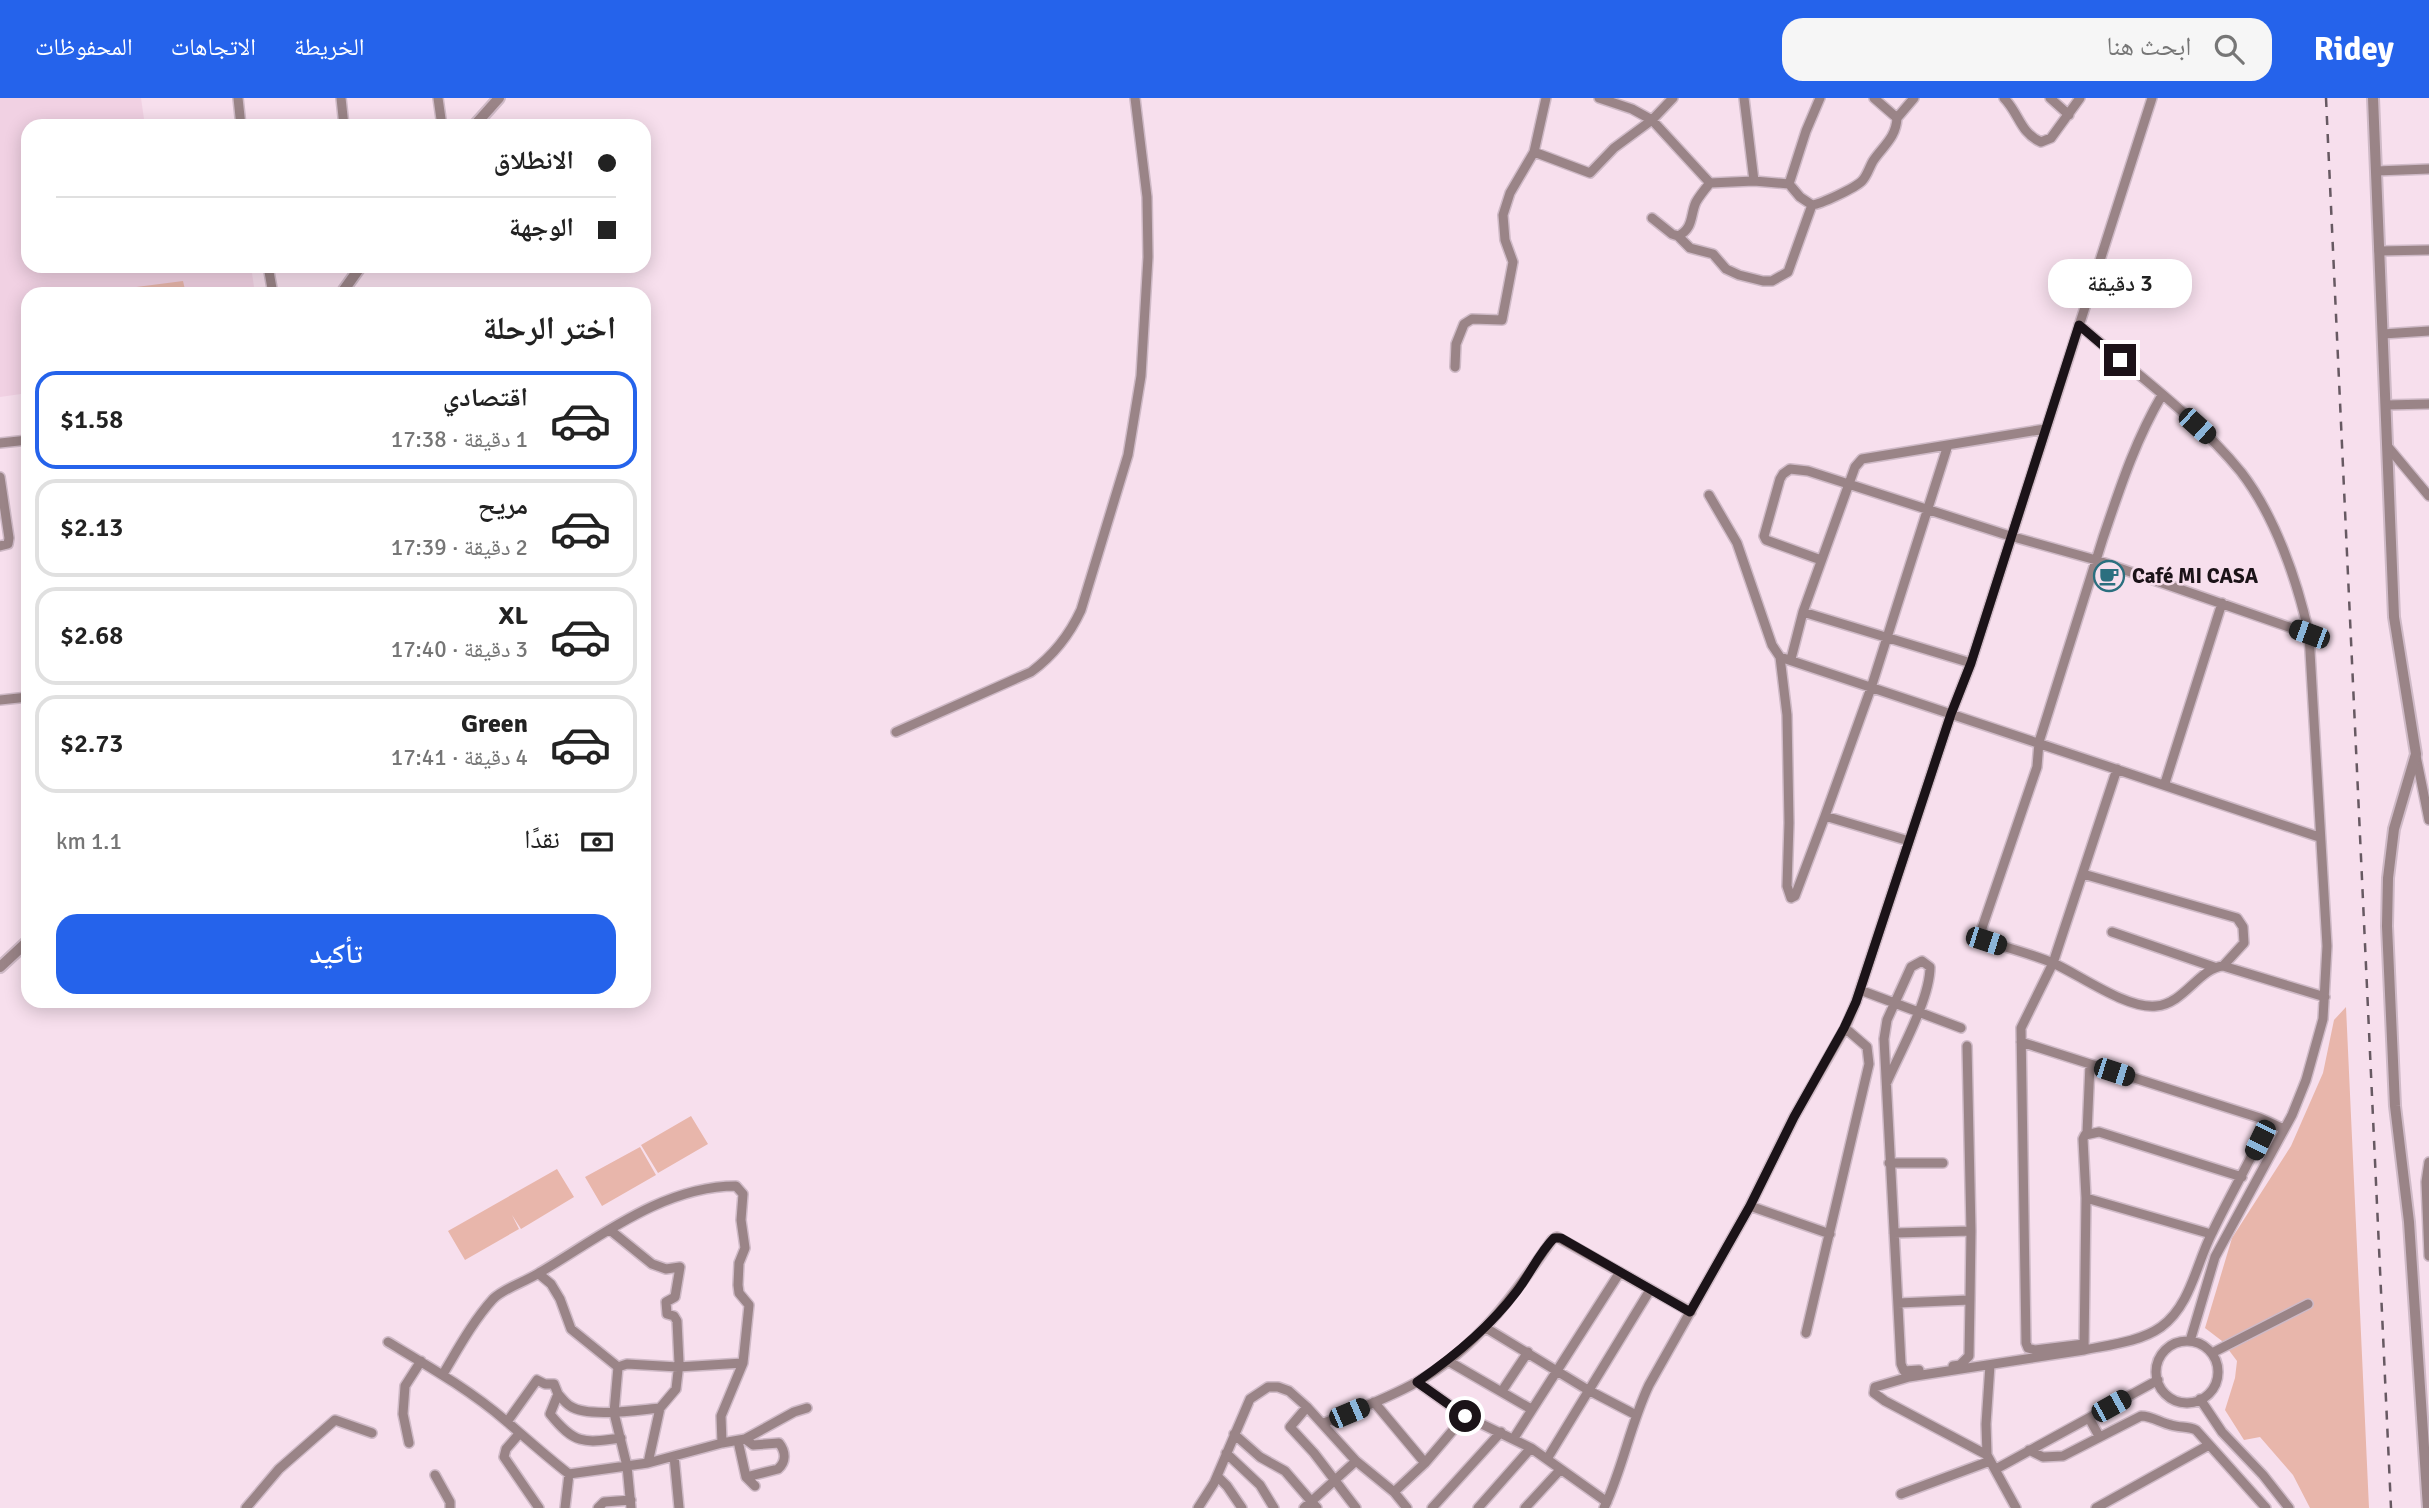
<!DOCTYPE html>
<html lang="ar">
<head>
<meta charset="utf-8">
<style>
  body { margin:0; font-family:Signika,"Noto Naskh Arabic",sans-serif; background:#f6f6f6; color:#222; direction:rtl; height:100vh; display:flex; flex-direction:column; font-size:26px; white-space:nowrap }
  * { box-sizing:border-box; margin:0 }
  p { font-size:23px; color:#767676 }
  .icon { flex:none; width:38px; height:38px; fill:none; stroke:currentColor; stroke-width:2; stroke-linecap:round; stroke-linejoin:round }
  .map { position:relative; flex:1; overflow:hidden; direction:ltr }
  .details { position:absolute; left:21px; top:189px; width:630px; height:721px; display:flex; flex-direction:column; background:#fff; border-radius:21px; box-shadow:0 4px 18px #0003; direction:rtl }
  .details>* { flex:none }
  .top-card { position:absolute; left:21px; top:21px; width:630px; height:154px; border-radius:21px; box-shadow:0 4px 18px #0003; direction:rtl; display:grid; align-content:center; height:154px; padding:0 35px; background:#fff }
  .end { position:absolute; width:32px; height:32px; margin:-16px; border:9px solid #1b1318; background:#fff; box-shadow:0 0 0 4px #fff }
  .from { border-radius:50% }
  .bubble { position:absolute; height:49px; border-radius:21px; background:#fff; box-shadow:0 4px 18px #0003; font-size:23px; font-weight:600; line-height:49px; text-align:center; direction:rtl }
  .car { position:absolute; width:21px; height:42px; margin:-21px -10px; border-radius:9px; box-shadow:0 0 5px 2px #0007; background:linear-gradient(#222 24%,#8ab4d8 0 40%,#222 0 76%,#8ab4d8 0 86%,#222 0) }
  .top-card b { display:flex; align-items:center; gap:24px; height:66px; font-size:26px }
  .top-card b+b { border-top:2px solid #e0e0e0 }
  .top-card i { width:18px; height:18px; background:#222 }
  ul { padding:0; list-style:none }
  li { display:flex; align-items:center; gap:21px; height:98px; margin:0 14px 10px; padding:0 21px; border:4px solid #e0e0e0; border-radius:21px }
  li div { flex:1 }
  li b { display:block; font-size:26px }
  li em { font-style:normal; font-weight:600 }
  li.on { border-color:#2563eb }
  li>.icon { width:63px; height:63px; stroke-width:1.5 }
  h2 { padding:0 35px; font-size:32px; line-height:84px }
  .pay { display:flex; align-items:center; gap:18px; height:77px; padding:0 35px; font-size:26px }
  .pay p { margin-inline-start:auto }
  .action { display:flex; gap:14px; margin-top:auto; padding:14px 35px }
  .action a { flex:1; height:80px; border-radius:21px; background:#2563eb; color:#fff; font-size:28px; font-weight:600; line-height:80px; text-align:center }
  header { display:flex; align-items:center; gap:42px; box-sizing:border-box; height:98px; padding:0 35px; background:#2563eb; color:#fff }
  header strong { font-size:33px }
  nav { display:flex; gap:38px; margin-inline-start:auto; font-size:24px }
  .search { width:490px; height:63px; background:#f6f6f6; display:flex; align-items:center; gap:18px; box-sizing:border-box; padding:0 24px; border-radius:21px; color:#767676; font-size:26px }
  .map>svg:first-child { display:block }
</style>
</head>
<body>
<header>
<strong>Ridey</strong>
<div class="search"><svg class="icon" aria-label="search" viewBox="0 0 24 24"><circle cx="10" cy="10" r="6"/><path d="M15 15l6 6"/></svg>ابحث هنا</div>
<nav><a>الخريطة</a><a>الاتجاهات</a><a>المحفوظات</a></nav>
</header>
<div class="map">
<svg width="2429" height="1410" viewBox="0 0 2429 1410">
  <rect width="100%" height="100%" fill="#f7dfed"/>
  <path fill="#f1d1e3" d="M0 0H141L145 28H28V168H251L255 196H28V295L0 299Z"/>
  <path fill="#e8b6ab" d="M183 183 186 196H82Z
    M2346 909 2369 1410H2310L2293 1377 2260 1339 2244 1342 2225 1312 2235 1280 2237 1263 2222 1243 2205 1230 2232 1140 2291 1048 2323 975 2334 922Z
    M691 1018 708 1046 658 1075 641 1047Z
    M640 1049 656 1077 602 1108 585 1079Z
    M557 1071 574 1099 521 1131 512 1117 519 1131 465 1162 448 1133Z"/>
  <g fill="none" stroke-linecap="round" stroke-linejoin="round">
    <g stroke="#cfbac7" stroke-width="12">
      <path id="minor" d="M238 0 241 28
        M341 0 344 28
        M438 0 442 28
        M1599 0 1632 11 1652 22 1710 85 1754 83 1789 86
        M1744 0 1754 83
        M1820 0 1806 33 1789 86 1800 99 1812 107C1821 106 1855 90 1862 83 1867 78 1869 70 1873 63 1883 48 1896 40 1897 20
        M1874 0 1897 20 1914 0
        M2004 0C2019 15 2020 35 2041 44L2051 40 2080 0
        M2050 0 2069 17
        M1534 54 1590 75 1614 50 1652 22 1673 0
        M2376 73 2429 71
        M1652 120 1672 136 1678 138C1694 130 1690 117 1696 104 1700 97 1705 91 1710 85
        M1678 138 1690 150 1713 156 1726 171 1739 177 1763 183H1772L1788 174 1812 107
        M2379 153 2429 152
        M268 168 273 196
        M2079 227C2134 274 2195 318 2241 374 2275 418 2297 482 2309 536L2327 848 2323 921 2306 982 2292 1017 2215 1159 2190 1243
        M2383 236 2429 233
        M1455 269 1456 246 1464 226 1472 221 1502 222 1513 164 1505 142 1503 117 1510 95 1534 54 1546 0
        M2162 297C2135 343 2120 390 2103 440 2081 508 2060 576 2039 644L2037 669 1982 830V837L1986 843C2008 850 2032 856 2053 865 2080 877 2126 911 2156 908 2184 906 2199 870 2223 868L2325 899
        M2386 307 2429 306
        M0 345 28 342
        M2388 349 2429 398
        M0 379 9 440 8 446 0 448
        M1709 397 1737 445 1772 547 1780 559 1787 617 1789 725 1787 788 1791 800 1795 798 1825 718
        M1821 462 1766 442 1764 438 1780 381 1783 376 1790 371 1808 373 2010 438 2096 462 2309 536
        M1803 514 1971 565
        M1780 559 2319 739
        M1791 561 1803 514 1855 369 1862 361 2045 331
        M0 602 28 599
        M896 634 1031 574C1054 557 1069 538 1081 512L1128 357 1141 278 1148 159 1147 99 1135 0
        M2416 658 2429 722
        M2165 685 2222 505
        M1909 743 1825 718 1871 590 1948 347
        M2083 776 2237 820 2243 829 2244 845 2223 868
        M2112 834 2214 869
        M1860 892 1961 930
        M2021 944 2260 1020 2284 1031
        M1887 984C1900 954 1930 901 1930 869L1922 863 1911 869 1887 922 1884 941 1901 1266 1904 1273 1919 1272
        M2087 1035 2090 966
        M2429 1064 2426 1084 2429 1158
        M1889 1065H1943
        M2086 1100 2211 1136
        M1750 1108 1830 1136
        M610 1132 652 1166 666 1171 680 1169 675 1199 666 1204 667 1216 674 1218 677 1223 679 1265 676 1291 660 1310 648 1365
        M1894 1135 1971 1133
        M539 1176 551 1186 560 1201 571 1231 618 1269
        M1898 1205 1970 1202 1971 1133 1967 948
        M1486 1230 1588 1292 1636 1317
        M1806 1235 1869 966 1867 949 1845 930
        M2156 1274a31 31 0 1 1 62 0a31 31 0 1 1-62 0Z
        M388 1244C428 1268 470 1292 506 1323 527 1341 547 1359 569 1376L648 1365 722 1345 745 1341 794 1314 807 1310
        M2084 1246 2035 1252 2028 1250 2026 1245 2021 930 2053 865 2117 671
        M2084 1252C2108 1247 2140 1244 2161 1229 2191 1207 2196 1166 2212 1135 2230 1097 2251 1062 2268 1024
        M2212 1255 2308 1206
        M1448 1263 1531 1311
        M1990 1267 1986 1326 1987 1357 2016 1410
        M1953 1268 1960 1267 1969 1258 1970 1202
        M618 1269 614 1315 627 1368 631 1410
        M618 1269 627 1266 678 1269 743 1265
        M443 1276C458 1251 473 1223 493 1201 504 1190 525 1184 539 1175 600 1139 663 1088 736 1088L743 1096 741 1122 745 1150 739 1165 738 1187 739 1195 749 1207 743 1265 721 1318 722 1345
        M1417 1284 1465 1318 1531 1350 1607 1404
        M1502 1293 1528 1254
        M558 1296C561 1299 565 1305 570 1308 588 1320 638 1312 660 1310
        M2200 1301 2222 1334 2263 1377 2289 1410
        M1374 1304 1425 1365
        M1307 1309 1290 1329 1314 1355 1356 1410
        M2089 1320 2099 1338
        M507 1324 537 1282 545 1286H554L558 1296 550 1316C575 1347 584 1345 621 1340
        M1324 1325C1355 1312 1387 1301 1417 1284 1476 1251 1514 1197 1552 1142L1557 1139 1691 1214
        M519 1336 506 1351 504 1359 539 1410
        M1234 1336 1260 1359 1285 1373 1317 1410
        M1514 1340 1620 1174
        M745 1341 753 1347 779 1345C786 1354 786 1364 778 1371L746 1379
        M738 1343 746 1379 755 1388
        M409 1345 403 1316 405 1288 421 1263
        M2029 1352 2043 1359 2063 1358 2141 1318C2152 1318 2161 1325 2171 1327 2180 1330 2188 1328 2196 1332L2266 1410
        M1226 1355 1260 1387 1274 1410
        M1987 1357 1885 1303 1874 1295 1875 1289 1909 1279 2084 1252 2086 1100 2083 1041 2085 1037 2099 1034 2242 1079
        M674 1358 679 1410
        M1547 1361 1650 1192
        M1996 1371 2158 1282
        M435 1377 450 1404V1410
        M1217 1378 1227 1388 1242 1410
        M1394 1394 1425 1365 1465 1318
        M1901 1396 1990 1363
        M246 1410 279 1371 335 1322 372 1335
        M565 1410 569 1376
        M598 1410 604 1404 631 1402
        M1198 1410 1214 1385 1250 1301 1268 1289H1278L1289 1293 1307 1309 1356 1363 1394 1394 1407 1410
        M1304 1410 1356 1363
        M1432 1410 1501 1334
        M1478 1410 1531 1350
        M1525 1410 1560 1372
        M1604 1410C1623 1370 1630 1327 1649 1287L1750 1108 1794 1019 1845 930 1856 904 1951 616 1971 565 2152 0
        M2096 1410 2209 1347"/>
    </g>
    <g stroke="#cfbac7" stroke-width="14">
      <path id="tertiary" d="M2373 0 2394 519 2416 656 2394 731 2388 780 2387 828 2395 1008 2409 1124 2428 1410
        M474 28 499 0
        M341 196 361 168
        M0 869 28 843"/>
    </g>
    <use href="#minor" stroke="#9a8487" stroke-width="9"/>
    <use href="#tertiary" stroke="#9a8487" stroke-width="10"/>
    <path stroke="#675962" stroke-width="2.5" stroke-dasharray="9 9" stroke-linecap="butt" d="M2326 0 2391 1410"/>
  </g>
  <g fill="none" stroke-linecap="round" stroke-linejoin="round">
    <path stroke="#1b1318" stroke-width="9" d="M1465 1318 1417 1284C1455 1258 1489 1230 1517 1193 1530 1176 1539 1155 1554 1140H1561L1690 1214 1750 1108 1794 1019 1844 930 1856 904 1951 616 1971 565 2079 227 2120 262"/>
  </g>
  <defs>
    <g id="cafe-ring" transform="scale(1.575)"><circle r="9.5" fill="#f7dfed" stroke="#2b6f7f" stroke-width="1.5"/><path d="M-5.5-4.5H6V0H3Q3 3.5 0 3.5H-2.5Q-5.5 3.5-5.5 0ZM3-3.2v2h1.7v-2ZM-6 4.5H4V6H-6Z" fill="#2b6f7f"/></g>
  </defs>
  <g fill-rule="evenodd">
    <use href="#cafe-ring" x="2109" y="478"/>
  </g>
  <g text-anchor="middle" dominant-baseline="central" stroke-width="5" stroke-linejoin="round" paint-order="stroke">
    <g font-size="21" font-weight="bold" fill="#1b1318" stroke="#f7dfed" text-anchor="start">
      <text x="2132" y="478">Café MI CASA</text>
    </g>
  </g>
</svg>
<i class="end from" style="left:1465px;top:1318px"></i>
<i class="end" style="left:2120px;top:262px"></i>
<div class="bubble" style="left:2048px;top:161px;width:144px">3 دقيقة</div>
<i class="car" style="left:2197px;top:328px;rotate:132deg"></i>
<i class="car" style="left:2309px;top:536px;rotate:290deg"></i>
<i class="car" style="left:1986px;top:843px;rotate:108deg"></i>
<i class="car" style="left:2114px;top:974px;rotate:108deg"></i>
<i class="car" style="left:2260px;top:1042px;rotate:206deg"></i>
<i class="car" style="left:2111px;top:1308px;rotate:61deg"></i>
<i class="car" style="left:1349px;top:1315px;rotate:67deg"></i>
<div class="top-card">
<b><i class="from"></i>الانطلاق</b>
<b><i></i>الوجهة</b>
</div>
<section class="details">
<h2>اختر الرحلة</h2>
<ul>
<li class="on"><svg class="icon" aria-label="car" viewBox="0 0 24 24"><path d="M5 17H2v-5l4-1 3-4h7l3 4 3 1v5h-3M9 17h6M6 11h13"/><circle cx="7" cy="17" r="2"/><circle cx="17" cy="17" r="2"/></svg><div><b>اقتصادي</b><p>1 دقيقة · 17:38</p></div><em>$1.58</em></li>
<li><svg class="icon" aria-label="car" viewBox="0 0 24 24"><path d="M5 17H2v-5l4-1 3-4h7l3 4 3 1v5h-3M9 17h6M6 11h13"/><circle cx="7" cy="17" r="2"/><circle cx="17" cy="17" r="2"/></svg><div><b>مريح</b><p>2 دقيقة · 17:39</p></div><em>$2.13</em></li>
<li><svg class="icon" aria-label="car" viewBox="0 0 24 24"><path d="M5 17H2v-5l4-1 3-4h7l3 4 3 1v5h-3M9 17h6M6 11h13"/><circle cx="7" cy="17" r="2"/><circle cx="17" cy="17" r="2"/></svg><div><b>XL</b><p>3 دقيقة · 17:40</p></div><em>$2.68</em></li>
<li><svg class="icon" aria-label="car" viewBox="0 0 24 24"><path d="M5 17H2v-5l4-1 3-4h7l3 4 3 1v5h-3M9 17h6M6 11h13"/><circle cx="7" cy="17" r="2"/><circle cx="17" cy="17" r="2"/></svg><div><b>Green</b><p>4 دقيقة · 17:41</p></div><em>$2.73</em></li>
</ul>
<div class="pay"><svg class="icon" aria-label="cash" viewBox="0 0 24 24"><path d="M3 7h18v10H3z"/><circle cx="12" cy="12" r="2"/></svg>نقدًا<p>1.1 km</p></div>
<div class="action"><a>تأكيد</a></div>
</section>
</div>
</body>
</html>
